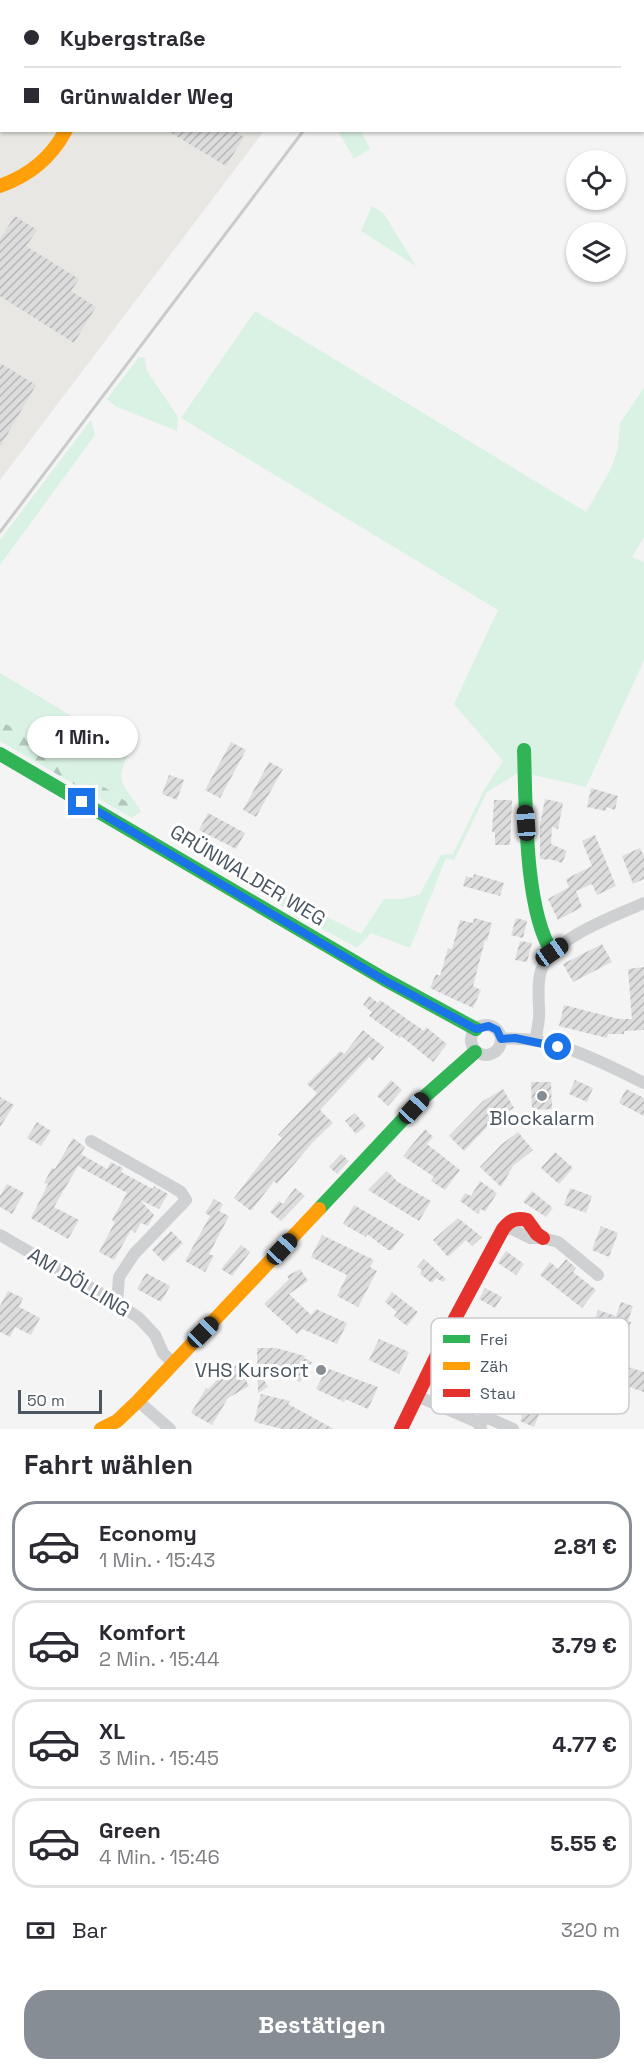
<!DOCTYPE html>
<html lang="de">
<head>
<meta charset="utf-8">
<style>
  body { margin:0; font-family:"Space Grotesk",sans-serif; background:#f7f7f7; color:#2b2b33; height:100vh; display:flex; flex-direction:column; font-size:22px; white-space:nowrap }
  * { box-sizing:border-box; margin:0 }
  p { font-size:20px; color:#7c7c81 }
  .icon { flex:none; width:33px; height:33px; fill:none; stroke:currentColor; stroke-width:2; stroke-linecap:round; stroke-linejoin:round }
  .map { position:relative; height:1429px; overflow:hidden }
  .sheet { display:flex; flex-direction:column; background:#fff; flex:1 }
  .sheet>* { flex:none }
  .hud { position:absolute; left:0px; top:0px; width:645px; height:132px; box-shadow:0 2px 4px #0004; display:grid; align-content:center; height:132px; padding:0 24px; background:#fff }
  .buttons { position:absolute; left:566px; top:150px; display:grid; gap:12px }
  .buttons a { display:grid; place-items:center; width:60px; height:60px; border-radius:50%; background:#fff; box-shadow:0 2px 4px #0004; font-size:30px }
  .scale { position:absolute; left:18px; bottom:15px; width:84px; box-sizing:border-box; padding-left:6px; border:3px solid #4a5661; border-top:0; font-size:16px; line-height:21px; white-space:nowrap; color:#4a5661; -webkit-text-stroke:4px #fff; paint-order:stroke }
  .end { position:absolute; width:27px; height:27px; margin:-14px; border:8px solid #1a73e8; background:#fff; box-shadow:0 0 0 3px #fff }
  .from { border-radius:50% }
  .bubble { position:absolute; height:42px; border-radius:21px; background:#fff; box-shadow:0 2px 4px #0004; font-size:20px; font-weight:700; line-height:42px; text-align:center }
  .car { position:absolute; width:18px; height:36px; margin:-18px -9px; border-radius:8px; box-shadow:0 0 4px 2px #0007; background:linear-gradient(#222 24%,#8ab4d8 0 40%,#222 0 76%,#8ab4d8 0 86%,#222 0) }
  .hud b { display:flex; align-items:center; gap:21px; height:57px; font-size:22px }
  .hud b+b { border-top:2px solid #e1e1e2 }
  .hud i { width:15px; height:15px; background:#2b2b33 }
  ul { padding:0; list-style:none }
  li { display:flex; align-items:center; gap:18px; height:90px; margin:0 12px 9px; padding:0 12px; border:3px solid #e1e1e2; border-radius:24px }
  li div { flex:1 }
  li b { display:block; font-size:22px }
  li em { font-style:normal; font-weight:700 }
  li.on { border-color:#868d94 }
  li>.icon { width:54px; height:54px; stroke-width:1.5 }
  h2 { padding:0 24px; font-size:27px; line-height:72px }
  .pay { display:flex; align-items:center; gap:15px; height:66px; padding:0 24px; font-size:22px }
  .pay p { margin-inline-start:auto }
  .button { display:flex; gap:12px; margin-top:auto; padding:12px 24px }
  .button a { flex:1; height:69px; border-radius:24px; background:#868d94; color:#fff; font-size:24px; font-weight:700; line-height:69px; text-align:center }
  .map>svg:first-child { display:block }
</style>
</head>
<body>
<div class="map">
<svg width="644" height="1429" viewBox="0 0 644 1429">
  <defs>
    <pattern id="forest-firs" width="22" height="20" patternUnits="userSpaceOnUse" patternTransform="scale(1.5)"><rect width="22" height="20" fill="#d9f2e3"/><path d="M5 1l3.5 6h-7zM16 11l3.5 6h-7z" fill="#b2c7bb"/></pattern>
    <pattern id="building-hatch" width="6" height="6" patternUnits="userSpaceOnUse" patternTransform="scale(1.5)"><rect width="6" height="6" fill="#ddddde"/><path d="M-1 1l2-2M0 6l6-6M5 7l2-2" fill="none" stroke="#b5b6b7"/></pattern>
  </defs>
  <rect width="100%" height="100%" fill="#f4f4f4"/>
  <path fill="#e8e7e3" d="M0 0H357L2 2V130L264 131 0 480Z"/>
  <path fill="#d9f2e3" d="M338 131H361L370 149 354 159Z
    M372 206 384 214 416 266 361 231Z
    M255 311 586 512 611 469 618 448 620 423 644 388V537L632 557 644 562V660L586 787 520 772 487 792 454 860 446 858 410 948 371 933 357 948 273 901 279 893 361 934 384 899H403L420 894 441 855 453 854 484 790 503 761 454 704 498 610 181 418Z
    M139 357 145 358 147 371 178 417 177 431 115 406 107 399Z
    M91 420 95 435 0 565V540Z
    M0 673 130 751C113 783 124 784 141 811L0 720Z"/>
  <path fill="url(#forest-firs)" d="M0 720 141 811 132 818 0 741Z"/>
  <path fill="url(#building-hatch)" d="M166 130H234L244 137 226 166Z
    M15 216 37 230 26 246 79 279 71 291 96 307 74 343 0 296V239Z
    M0 363 36 385 0 447Z
    M231 742 246 750 220 798 205 790Z
    M269 762 283 769 256 817 243 810Z
    M169 775 184 780 177 800 162 794Z
    M591 788 618 796 615 810 606 807V811L587 807Z
    M545 799 563 803 558 829 552 827 551 844 567 851 562 863 553 860 540 859V825Z
    M494 800H512L510 845H495V832H492Z
    M208 813 245 833 236 849 199 830Z
    M595 835 616 886 597 895 592 884 576 891 582 907 558 920 548 899 569 887 566 879 592 866 582 841Z
    M640 848 644 856V879L633 884 622 856Z
    M474 874 504 883 500 896 463 886 466 876 473 878Z
    M474 918 492 923 487 941 485 940 473 986 481 990 473 1008 430 988 436 974 440 976 448 948 452 949 460 920 473 923Z
    M516 918 527 921 523 938 511 935Z
    M520 941 532 943 527 962 515 960Z
    M602 944 612 962 573 982 563 964Z
    M644 967V1030L624 1031V1034H608L607 1038 559 1026 564 1005 619 1019H632L628 969Z
    M369 996 378 1003 380 1000 424 1031 426 1027 447 1044 433 1062 401 1036 400 1038 369 1016 372 1012 363 1005Z
    M363 1030 384 1047 373 1061 369 1057 320 1110 333 1123 313 1142 277 1184 274 1181 251 1211 234 1198 259 1165 282 1138 278 1135 317 1093 307 1084 340 1051 344 1054Z
    M391 1080 402 1090 388 1106 377 1096Z
    M575 1080 593 1088 587 1102 569 1094Z
    M531 1082H551L552 1109 532 1110Z
    M503 1089 514 1108 496 1118 464 1151 449 1136 483 1101Z
    M626 1089 644 1098V1116L619 1103Z
    M0 1097 14 1105 0 1127Z
    M355 1113 366 1126 356 1134 345 1121Z
    M37 1122 51 1131 41 1146 27 1138Z
    M425 1129 433 1137 427 1144 460 1170 445 1190 431 1181 434 1177 403 1156Z
    M518 1132 533 1150 513 1166 501 1187 480 1167 502 1144Z
    M73 1138 85 1147 81 1154 107 1169 111 1162 123 1168 121 1172 153 1189 154 1186 168 1194 159 1209 140 1200 154 1215 148 1226 141 1223 135 1233 131 1230 114 1260 99 1252 115 1222 112 1220 127 1193 78 1166 54 1207 79 1220 68 1239 31 1218 48 1184 44 1183 52 1168 55 1169Z
    M555 1152 573 1168 559 1184 541 1168Z
    M341 1154 349 1161 337 1174 329 1167Z
    M387 1171 398 1182 431 1201 419 1221 368 1190Z
    M480 1181 497 1193 485 1212 481 1209 478 1214 460 1201 465 1193 471 1196Z
    M7 1184 24 1193 12 1214 0 1207V1196Z
    M295 1188 305 1196 281 1221 270 1212 279 1201 283 1204Z
    M570 1188 592 1196 586 1213 564 1205Z
    M532 1191 553 1208 546 1217 523 1202Z
    M214 1199 223 1204 219 1211 229 1216 209 1254 214 1256 205 1272 185 1261 210 1216 205 1213Z
    M354 1205 404 1234 392 1250H388L367 1234 366 1237 343 1224Z
    M458 1218 482 1237 472 1246 466 1240 448 1257 433 1240Z
    M601 1226 618 1233 609 1257 592 1250Z
    M171 1231 183 1243 164 1262 152 1250Z
    M322 1235 374 1260 370 1267 377 1271 358 1307 337 1296 347 1275 311 1257Z
    M241 1245 250 1252 232 1276 221 1269Z
    M506 1251 524 1264 516 1275 498 1263Z
    M424 1259 446 1279 443 1282 436 1278 432 1283 420 1274 422 1270 417 1267Z
    M566 1259 576 1268 573 1272 596 1290 582 1308 540 1275 550 1262 558 1269Z
    M300 1269 308 1281 289 1294 311 1315 316 1309 347 1323 337 1344 302 1329 297 1334 264 1304 289 1279 287 1276Z
    M146 1273 170 1286 161 1302 137 1289Z
    M485 1288 502 1297 495 1308 479 1299Z
    M8 1291 23 1298 19 1307 40 1318 31 1335 15 1327 10 1337 0 1332V1306Z
    M392 1292 418 1312 407 1326 394 1316 397 1312 385 1302Z
    M621 1302 633 1306 628 1321 631 1322 626 1338 617 1336 609 1361 644 1372V1392L599 1377 598 1382 589 1379 605 1329 593 1325 598 1310 616 1316Z
    M379 1339 409 1352 399 1374 369 1360Z
    M257 1348H276L305 1356 304 1358 312 1362 300 1382 281 1373H260L268 1387 258 1393Z
    M237 1365 249 1386 228 1398 212 1425 191 1413 206 1388 208 1389 217 1380 215 1378Z
    M329 1369 378 1387 368 1409 345 1399 344 1402 316 1389 326 1370Z
    M532 1391 546 1397 534 1427 520 1421 522 1417 518 1407 513 1405 517 1395 522 1397Z
    M261 1394 290 1401 288 1404 334 1429H283L254 1422Z"/>
  <g fill="none" stroke-linecap="round" stroke-linejoin="round">
    <path stroke="#ced0d2" stroke-width="12" d="M53 0 55 2
      M471 1040a15 15 0 1 1 30 0a15 15 0 1 1-30 0Z
      M501 1039C549 1034 602 1062 644 1083
      M535 1041C537 1033 538 1026 539 1018 540 1003 536 986 541 971 551 938 615 916 644 903
      M91 1141 171 1186 181 1192 186 1200 134 1254 119 1277 117 1303
      M503 1229H512L530 1238H543L558 1242 598 1275
      M0 1235 117 1303 139 1318 155 1335 163 1353 174 1364
      M417 1396 477 1422
      M138 1401 170 1429
      M481 1428 477 1422 488 1418 513 1429"/>
    <path stroke="#30b455" stroke-width="14" d="M524 750C526 803 524 909 552 952
      M0 754 384 979 476 1029
      M319 1209 422 1099 475 1052"/>
    <path stroke="#ff9f0a" stroke-width="14" d="M0 186C30 175 51 158 66 130
      M101 1429 117 1421 138 1401 319 1209"/>
    <path stroke="#e5322d" stroke-width="14" d="M401 1429 451 1326 503 1229C510 1220 516 1217 527 1220L537 1234 543 1238"/>
    <path stroke="#c9cacc" stroke-width="3" d="M402 2 403 0
      M0 532 304 130"/>
  </g>
  <g fill="none" stroke-linecap="round" stroke-linejoin="round">
    <path stroke="#1a73e8" stroke-width="8" d="M82 802 384 980 476 1029 489 1026 497 1030 501 1039 515 1038 558 1047"/>
  </g>
  <g fill="#868d94" stroke="#fff" stroke-width="2">
    <circle cx="542" cy="1096" r="6"/>
    <circle cx="321" cy="1370" r="6"/>
  </g>
  <g text-anchor="middle" dominant-baseline="central" stroke-width="6" stroke-linejoin="round" paint-order="stroke">
    <g font-size="20" fill="#4a5661" stroke="#fff">
      <text transform="translate(248 875) rotate(31)">GRÜNWALDER WEG</text>
      <text transform="translate(79 1282) rotate(31)">AM DÖLLING</text>
    </g>
    <g font-size="20" fill="#4a5661" stroke="#fff">
      <text x="542" y="1118">Blockalarm</text>
      <text x="309" y="1370" text-anchor="end">VHS Kursort</text>
    </g>
  </g>
  <rect x="431" y="1318" width="198" height="96" rx="9" fill="#fff" stroke="#c9ccd0" stroke-width="1.5"/>
  <rect x="443" y="1335" width="27" height="8" fill="#30b455"/>
  <rect x="443" y="1362" width="27" height="8" fill="#ff9f0a"/>
  <rect x="443" y="1389" width="27" height="8" fill="#e5322d"/>
  <g font-size="16" fill="#4a5661">
    <text x="480" y="1345">Frei</text>
    <text x="480" y="1372">Zäh</text>
    <text x="480" y="1399">Stau</text>
  </g>
</svg>
<div class="buttons">
<a><svg class="icon" aria-label="locate" viewBox="0 0 24 24"><circle cx="12" cy="12" r="6"/><path d="M12 2v4M12 18v4M2 12h4M18 12h4"/></svg></a>
<a><svg class="icon" aria-label="layers" viewBox="0 0 24 24"><path d="M12 4l9 5-9 5-9-5zM3 14l9 5 9-5"/></svg></a>
</div>
<div class="scale">50 m</div>
<i class="end from" style="left:558px;top:1047px"></i>
<i class="end" style="left:82px;top:802px"></i>
<div class="bubble" style="left:27px;top:716px;width:111px">1 Min.</div>
<i class="car" style="left:526px;top:823px;rotate:356deg"></i>
<i class="car" style="left:552px;top:952px;rotate:55deg"></i>
<i class="car" style="left:414px;top:1108px;rotate:43deg"></i>
<i class="car" style="left:282px;top:1249px;rotate:43deg"></i>
<i class="car" style="left:203px;top:1332px;rotate:45deg"></i>
<div class="hud">
<b><i class="from"></i>Kybergstraße</b>
<b><i></i>Grünwalder Weg</b>
</div>
</div>
<section class="sheet">
<h2>Fahrt wählen</h2>
<ul>
<li class="on"><svg class="icon" aria-label="car" viewBox="0 0 24 24"><path d="M5 17H2v-5l4-1 3-4h7l3 4 3 1v5h-3M9 17h6M6 11h13"/><circle cx="7" cy="17" r="2"/><circle cx="17" cy="17" r="2"/></svg><div><b>Economy</b><p>1 Min. · 15:43</p></div><em>2.81 €</em></li>
<li><svg class="icon" aria-label="car" viewBox="0 0 24 24"><path d="M5 17H2v-5l4-1 3-4h7l3 4 3 1v5h-3M9 17h6M6 11h13"/><circle cx="7" cy="17" r="2"/><circle cx="17" cy="17" r="2"/></svg><div><b>Komfort</b><p>2 Min. · 15:44</p></div><em>3.79 €</em></li>
<li><svg class="icon" aria-label="car" viewBox="0 0 24 24"><path d="M5 17H2v-5l4-1 3-4h7l3 4 3 1v5h-3M9 17h6M6 11h13"/><circle cx="7" cy="17" r="2"/><circle cx="17" cy="17" r="2"/></svg><div><b>XL</b><p>3 Min. · 15:45</p></div><em>4.77 €</em></li>
<li><svg class="icon" aria-label="car" viewBox="0 0 24 24"><path d="M5 17H2v-5l4-1 3-4h7l3 4 3 1v5h-3M9 17h6M6 11h13"/><circle cx="7" cy="17" r="2"/><circle cx="17" cy="17" r="2"/></svg><div><b>Green</b><p>4 Min. · 15:46</p></div><em>5.55 €</em></li>
</ul>
<div class="pay"><svg class="icon" aria-label="cash" viewBox="0 0 24 24"><path d="M3 7h18v10H3z"/><circle cx="12" cy="12" r="2"/></svg>Bar<p>320 m</p></div>
<div class="button"><a>Bestätigen</a></div>
</section>
</body>
</html>
